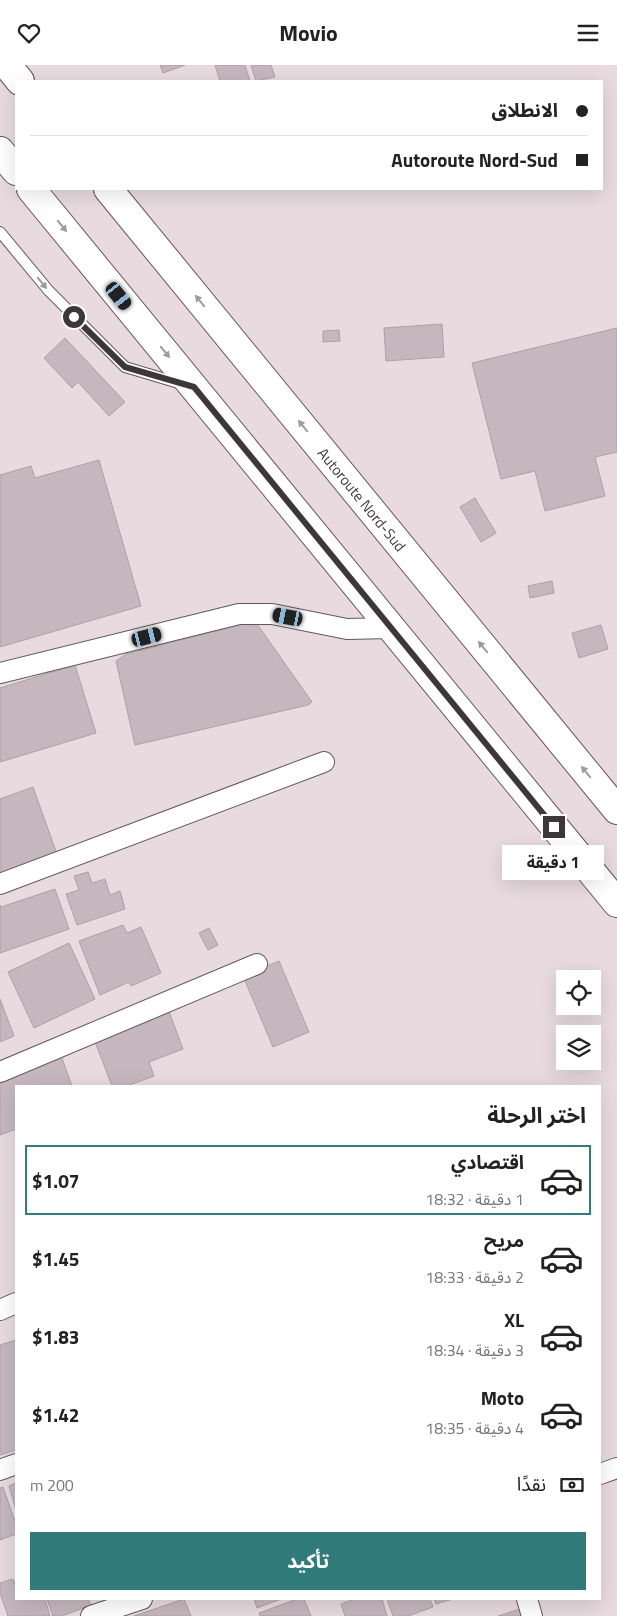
<!DOCTYPE html>
<html lang="ar">
<head>
<meta charset="utf-8">
<style>
  body { margin:0; font-family:"Titillium Web","Noto Sans Arabic",sans-serif; background:#f2f2f2; color:#222; direction:rtl; height:100vh; display:flex; flex-direction:column; font-size:19px; white-space:nowrap }
  * { box-sizing:border-box; margin:0 }
  p { font-size:16px; color:#767676 }
  .icon { flex:none; width:28px; height:28px; fill:none; stroke:currentColor; stroke-width:2; stroke-linecap:round; stroke-linejoin:round }
  .map { position:relative; flex:1; overflow:hidden; direction:ltr }
  .drawer { position:absolute; left:15px; top:1020px; width:586px; height:515px; display:flex; flex-direction:column; background:#fff; border-radius:0px; box-shadow:0 5px 20px #0002; direction:rtl }
  .drawer>* { flex:none }
  .hud { position:absolute; left:15px; top:15px; width:588px; height:110px; border-radius:0px; box-shadow:0 5px 20px #0002; direction:rtl; display:grid; align-content:center; height:110px; padding:0 15px; background:#fff }
  .buttons { position:absolute; left:556px; top:905px; display:grid; gap:10px }
  .buttons a { display:grid; place-items:center; width:45px; height:45px; border-radius:0px; background:#fff; box-shadow:0 5px 20px #0002; font-size:25px }
  .end { position:absolute; width:22px; height:22px; margin:-11px; border:6px solid #3d3739; background:#fff; box-shadow:0 0 0 2px #fff }
  .from { border-radius:50% }
  .bubble { position:absolute; height:35px; border-radius:0px; background:#fff; box-shadow:0 5px 20px #0002; font-size:16px; font-weight:700; line-height:35px; text-align:center; direction:rtl }
  .car { position:absolute; width:15px; height:30px; margin:-15px -8px; border-radius:6px; box-shadow:0 0 4px 1px #0007; background:linear-gradient(#222 24%,#8ab4d8 0 40%,#222 0 76%,#8ab4d8 0 86%,#222 0) }
  .hud b { display:flex; align-items:center; gap:18px; height:48px; font-size:19px }
  .hud b+b { border-top:1px solid #e0e0e0 }
  .hud i { width:12px; height:12px; background:#222 }
  ul { padding:0; list-style:none }
  li { display:flex; align-items:center; gap:15px; height:70px; margin:0 10px 8px; padding:0 5px; border:2px solid transparent; border-radius:0px }
  li div { flex:1 }
  li b { display:block; font-size:19px }
  li em { font-style:normal; font-weight:700 }
  li.on { border-color:#317b7b }
  li>.icon { width:45px; height:45px; stroke-width:1.5 }
  h2 { padding:0 15px; font-size:22px; line-height:60px }
  .pay { display:flex; align-items:center; gap:12px; height:55px; padding:0 15px; font-size:19px }
  .pay p { margin-inline-start:auto }
  .cta { display:flex; gap:10px; margin-top:auto; padding:10px 15px }
  .cta a { flex:1; height:58px; border-radius:0px; background:#317b7b; color:#fff; font-size:20px; font-weight:700; line-height:58px; text-align:center }
  header { display:flex; justify-content:space-between; align-items:center; height:65px; padding:0 15px; background:#fff; font-size:22px; font-weight:700 }
  .map>svg:first-child { display:block }
</style>
</head>
<body>
<header><svg class="icon" aria-label="menu" viewBox="0 0 24 24"><path d="M4 6h16M4 12h16M4 18h16"/></svg>Movio<svg class="icon" aria-label="heart" viewBox="0 0 24 24"><path d="M12 20l-8-8c-3-5 5-10 8-4 3-6 11-1 8 4z"/></svg></header>
<div class="map">
<svg width="617" height="1551" viewBox="0 0 617 1551">
  <rect width="100%" height="100%" fill="#e8dadf"/>
  <path fill="#c5b7bd" stroke="#aea0a5" d="M160 0H185L163 8Z
    M215 0H245L250 16H220Z
    M251 0H271L275 12 256 16Z
    M442 259 444 292 386 296 384 263Z
    M617 263V387L595 392 605 431 545 446 535 406 501 414 472 298Z
    M339 265 340 276 323 277V266Z
    M65 273 125 337 109 351 78 317 72 323 44 293Z
    M99 395 141 541 0 582V410L31 401 35 413Z
    M475 433 496 468 481 477 460 442Z
    M552 516 554 528 530 533 528 521Z
    M255 556 312 637 308 640 135 680 116 596 126 589Z
    M601 560 608 584 579 593 572 568Z
    M75 600 96 668 0 697V623Z
    M33 722 58 792 0 813V734Z
    M88 807 92 818 105 814 110 830 120 826 125 844 77 860 66 829 79 825 74 811Z
    M55 824 69 864 0 888V840L1 842Z
    M123 860 127 868 141 862 161 908 131 921 129 917 100 930 79 876Z
    M209 863 218 880 208 885 199 868Z
    M69 878 95 934 34 963 8 907Z
    M279 896 309 967 273 982 243 911Z
    M0 934 14 971 0 977Z
    M167 941 183 984 149 997 154 1011 127 1021H112L92 969Z
    M59 985 72 1021H16V1064L0 1070V1006Z
    M16 1275V1385L0 1390V1280Z
    M16 1418V1445L9 1421Z
    M3 1422 16 1459V1469L0 1475V1423Z
    M13 1514 16 1521V1534H45L50 1551H8L0 1528V1518Z
    M47 1534H88L91 1540 62 1551H53Z
    M184 1534 191 1551H134Z
    M254 1534H281L257 1543Z
    M297 1534H304L311 1551H260L259 1548Z
    M354 1534H382L387 1551H345L341 1539Z
    M387 1534H430L433 1542 408 1551H393Z
    M434 1534H453L436 1539Z
    M523 1543 526 1551H498Z"/>
  <g fill="none" stroke-linecap="round" stroke-linejoin="round">
    <g stroke="#64585c" stroke-width="12">
      <path id="lane" d="M0 167 49 226 125 302 182 319"/>
    </g>
    <g stroke="#64585c" stroke-width="22">
      <path id="street" d="M0 608 239 549H272L347 564 391 563
        M0 819 324 697
        M0 1007 257 899
        M0 1245 16 1238
        M0 1405 16 1399
        M600 1409 617 1403
        M527 1534 532 1551
        M91 1551 142 1534"/>
    </g>
    <g stroke="#64585c" stroke-width="30">
      <g id="highway">
        <path d="M7 0 20 16"/>
        <path d="M0 86 16 106"/>
        <path d="M31 124 617 838"/>
        <path id="s1" d="M108 124 617 745"/>
      </g>
    </g>
    <use href="#lane" stroke="#fff" stroke-width="10"/>
    <use href="#street" stroke="#fff" stroke-width="20"/>
    <use href="#highway" stroke="#fff" stroke-width="28"/>
  </g>
  <defs><path id="oneway-solid" d="M-6-.8H1V-3.2L6.5 0L1 3.2V.8H-6Z" transform="scale(1.25)"/></defs>
  <g fill="#9e9b9c">
    <use href="#oneway-solid" transform="translate(62 161) rotate(51)"/>
    <use href="#oneway-solid" transform="translate(42 218) rotate(51)"/>
    <use href="#oneway-solid" transform="translate(200 236) rotate(-129)"/>
    <use href="#oneway-solid" transform="translate(165 287) rotate(51)"/>
    <use href="#oneway-solid" transform="translate(303 361) rotate(-129)"/>
    <use href="#oneway-solid" transform="translate(483 582) rotate(-129)"/>
    <use href="#oneway-solid" transform="translate(586 707) rotate(-129)"/>
  </g>
  <g fill="none" stroke-linecap="round" stroke-linejoin="round">
    <path stroke="#3d3739" stroke-width="6" d="M74 252 125 302 194 322 554 762"/>
  </g>
  <g text-anchor="middle" dominant-baseline="central" stroke-width="4.5" stroke-linejoin="round" paint-order="stroke">
    <g font-size="15" fill="#3d3739" stroke="#e8dadf">
      <text stroke="none"><textPath href="#s1" startOffset="401">Autoroute Nord-Sud</textPath></text>
    </g>
  </g>
</svg>
<div class="buttons">
<a><svg class="icon" aria-label="locate" viewBox="0 0 24 24"><circle cx="12" cy="12" r="6"/><path d="M12 2v4M12 18v4M2 12h4M18 12h4"/></svg></a>
<a><svg class="icon" aria-label="layers" viewBox="0 0 24 24"><path d="M12 4l9 5-9 5-9-5zM3 14l9 5 9-5"/></svg></a>
</div>
<i class="end from" style="left:74px;top:252px"></i>
<i class="end" style="left:554px;top:762px"></i>
<div class="bubble" style="left:502px;top:780px;width:102px">1 دقيقة</div>
<i class="car" style="left:119px;top:231px;rotate:141deg"></i>
<i class="car" style="left:288px;top:552px;rotate:281deg"></i>
<i class="car" style="left:147px;top:572px;rotate:76deg"></i>
<div class="hud">
<b><i class="from"></i>الانطلاق</b>
<b><i></i>Autoroute Nord-Sud</b>
</div>
<section class="drawer">
<h2>اختر الرحلة</h2>
<ul>
<li class="on"><svg class="icon" aria-label="car" viewBox="0 0 24 24"><path d="M5 17H2v-5l4-1 3-4h7l3 4 3 1v5h-3M9 17h6M6 11h13"/><circle cx="7" cy="17" r="2"/><circle cx="17" cy="17" r="2"/></svg><div><b>اقتصادي</b><p>1 دقيقة · 18:32</p></div><em>$1.07</em></li>
<li><svg class="icon" aria-label="car" viewBox="0 0 24 24"><path d="M5 17H2v-5l4-1 3-4h7l3 4 3 1v5h-3M9 17h6M6 11h13"/><circle cx="7" cy="17" r="2"/><circle cx="17" cy="17" r="2"/></svg><div><b>مريح</b><p>2 دقيقة · 18:33</p></div><em>$1.45</em></li>
<li><svg class="icon" aria-label="car" viewBox="0 0 24 24"><path d="M5 17H2v-5l4-1 3-4h7l3 4 3 1v5h-3M9 17h6M6 11h13"/><circle cx="7" cy="17" r="2"/><circle cx="17" cy="17" r="2"/></svg><div><b>XL</b><p>3 دقيقة · 18:34</p></div><em>$1.83</em></li>
<li><svg class="icon" aria-label="car" viewBox="0 0 24 24"><path d="M5 17H2v-5l4-1 3-4h7l3 4 3 1v5h-3M9 17h6M6 11h13"/><circle cx="7" cy="17" r="2"/><circle cx="17" cy="17" r="2"/></svg><div><b>Moto</b><p>4 دقيقة · 18:35</p></div><em>$1.42</em></li>
</ul>
<div class="pay"><svg class="icon" aria-label="cash" viewBox="0 0 24 24"><path d="M3 7h18v10H3z"/><circle cx="12" cy="12" r="2"/></svg>نقدًا<p>200 m</p></div>
<div class="cta"><a>تأكيد</a></div>
</section>
</div>
</body>
</html>
